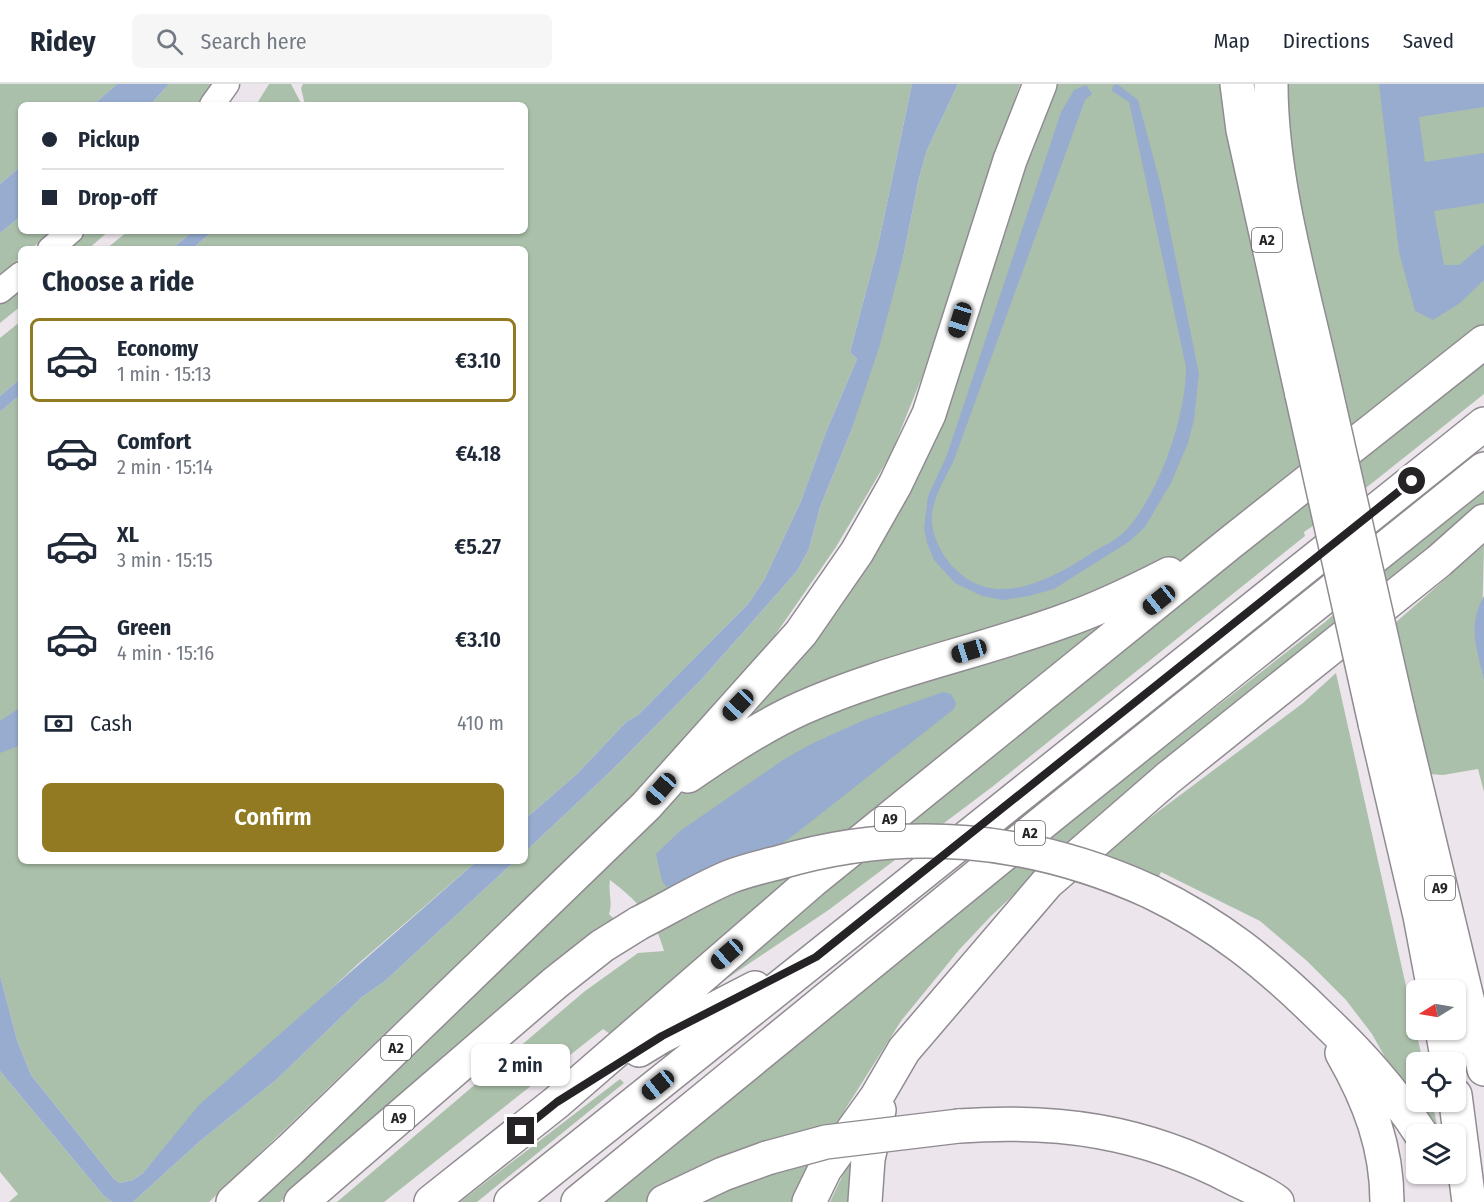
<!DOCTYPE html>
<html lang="en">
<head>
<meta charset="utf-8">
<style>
  body { margin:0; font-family:"Fira Sans Condensed",sans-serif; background:#f6f6f7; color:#1f2937; height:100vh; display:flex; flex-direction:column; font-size:22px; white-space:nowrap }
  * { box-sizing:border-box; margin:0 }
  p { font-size:20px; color:#747a83 }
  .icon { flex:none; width:33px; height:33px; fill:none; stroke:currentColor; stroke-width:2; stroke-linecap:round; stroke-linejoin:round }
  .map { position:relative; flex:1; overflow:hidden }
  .details { position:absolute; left:18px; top:162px; width:510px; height:618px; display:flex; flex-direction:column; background:#fff; border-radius:9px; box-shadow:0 2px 4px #0004 }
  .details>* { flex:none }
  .hud { position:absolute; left:18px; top:18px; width:510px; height:132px; border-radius:9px; box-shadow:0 2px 4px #0004; display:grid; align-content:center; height:132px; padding:0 24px; background:#fff }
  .needle { width:39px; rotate:259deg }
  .tools { position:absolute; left:1406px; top:896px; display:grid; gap:12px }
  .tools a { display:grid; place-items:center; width:60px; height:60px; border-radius:9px; background:#fff; box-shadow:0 2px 4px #0004; font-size:30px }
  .end { position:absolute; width:27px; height:27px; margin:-14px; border:8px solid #252325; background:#fff; box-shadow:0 0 0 3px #fff }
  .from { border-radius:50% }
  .bubble { position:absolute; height:42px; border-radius:9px; background:#fff; box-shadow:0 2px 4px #0004; font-size:20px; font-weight:600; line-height:42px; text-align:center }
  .car { position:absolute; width:18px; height:36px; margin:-18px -9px; border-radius:8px; box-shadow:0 0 4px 2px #0007; background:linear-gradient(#222 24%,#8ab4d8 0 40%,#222 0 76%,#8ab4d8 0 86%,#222 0) }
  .hud b { display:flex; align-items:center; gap:21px; height:57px; font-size:22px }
  .hud b+b { border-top:2px solid #e0e1e3 }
  .hud i { width:15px; height:15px; background:#1f2937 }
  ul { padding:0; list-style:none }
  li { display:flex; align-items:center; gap:18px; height:84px; margin:0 12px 9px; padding:0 12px; border:3px solid transparent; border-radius:9px }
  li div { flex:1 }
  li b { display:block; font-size:22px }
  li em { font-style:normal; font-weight:600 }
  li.on { border-color:#917a21 }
  li>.icon { width:54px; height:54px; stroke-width:1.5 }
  h2 { padding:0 24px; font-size:27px; line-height:72px }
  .pay { display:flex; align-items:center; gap:15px; height:66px; padding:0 24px; font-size:22px }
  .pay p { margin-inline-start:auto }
  .cta { display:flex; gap:12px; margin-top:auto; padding:12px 24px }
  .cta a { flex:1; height:69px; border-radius:9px; background:#917a21; color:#fff; font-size:24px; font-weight:600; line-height:69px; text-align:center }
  header { display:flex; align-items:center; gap:36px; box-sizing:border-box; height:84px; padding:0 30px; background:#fff; border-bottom:2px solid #e0e1e3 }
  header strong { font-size:28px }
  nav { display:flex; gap:33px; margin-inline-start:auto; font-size:21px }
  .search { width:420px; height:54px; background:#f6f6f7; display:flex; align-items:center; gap:15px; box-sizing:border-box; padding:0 21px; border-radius:9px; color:#747a83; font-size:22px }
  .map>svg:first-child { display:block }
</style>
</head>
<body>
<header>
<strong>Ridey</strong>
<div class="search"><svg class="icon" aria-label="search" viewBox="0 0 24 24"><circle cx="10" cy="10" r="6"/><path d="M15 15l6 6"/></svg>Search here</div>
<nav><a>Map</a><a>Directions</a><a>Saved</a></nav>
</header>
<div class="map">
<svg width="1484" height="1118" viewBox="0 0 1484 1118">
  <rect width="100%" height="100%" fill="#ece6ec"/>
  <path fill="#abc0ab" d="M0 0H117L93 21H21V82L0 100Z
    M169 0H213L198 21H150Z
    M269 0H291L302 21H256Z
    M303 0H912L878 162 850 268 857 275 826 348 801 417 764 496 748 520 638 631 626 638 577 690 525 735V165H192L213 147H525V21H305L301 4Z
    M958 0H1020L922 293 891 370 836 463 762 570 727 614 585 762 428 908 209 1118H133L199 1058 276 996 362 913 385 897 515 777H525V768L612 686 701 596 797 487 809 465 820 423 851 347 904 169 919 94 927 66Z
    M1044 0H1484V310L1352 415 1304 448 1305 452 992 703 830 825 627 962 603 945 384 1118H337L585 907 638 869 664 867C656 835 634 814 610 796 608 809 613 818 609 830L615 836 447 974 280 1118H251L656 728 687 705 851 493Z
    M21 132V147H52L31 165H21V173L0 191V149Z
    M85 147H109L88 165H64Z
    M128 147H193L172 165H106Z
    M21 201V222L0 239V220Z
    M21 237V294L0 312V254Z
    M21 310V777H477L359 879 177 1049 143 1089 133 1096 120 1099 114 1095 31 991 17 956 0 891V328Z
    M1484 407V426L1037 789 991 832 959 866 901 937 846 1024 799 1118H602L892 884 1028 770 1325 538 1371 498Z
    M1484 461 1481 583 1484 598V708L1478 685 1443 691 1428 690 1395 539Z
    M1336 589 1423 978H1416V1017H1432L1439 1050H1428L1372 950 1346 916 1307 877 1260 837 1161 788 1146 819 1067 796 1303 619Z
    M0 987 104 1112 112 1118H9L18 1110 0 1088Z
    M620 995 624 999 477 1118H460Z
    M858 1059 853 1118H830Z"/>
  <path fill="#97acce" d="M117 0H169L150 21H93Z
    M912 0H958L927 66 919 94 904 169 879 264 851 347 820 423 809 465 797 487 701 596 612 686 525 768V735L577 690 626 638 638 631 748 520 764 496 801 417 826 348 857 275 850 268 878 162Z
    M1117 0 1138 16 1161 102 1199 290 1194 336 1188 359 1171 399 1145 443 1130 457 1054 505 1029 512 1003 516 982 512 955 499 934 476 927 459 924 444 928 412 947 371 1061 28 1074 6 1086 1 1092 10 1085 16 954 376C946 393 934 411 932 431 930 445 939 466 948 477 989 529 1047 498 1090 470 1102 462 1119 455 1128 444 1160 407 1186 332 1186 283L1129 18 1112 7 1113 2Z
    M1379 0H1484V23L1419 33 1425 78 1484 69V119L1434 127 1444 181H1459L1484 160V196L1460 219 1433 236 1415 227 1399 168Z
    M21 82V132L0 149V100Z
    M193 147H213L192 165H172Z
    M21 294V310L0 328V312Z
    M1484 512V598C1478 566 1466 543 1484 512Z
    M943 608 951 610 956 619 954 625 794 751 694 822 682 823 662 797 656 770 680 747 783 676 811 660 864 636Z
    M21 623V661L0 669V637Z
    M477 777H515L385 897 362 913 276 996 199 1058 133 1118H112L104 1112 0 987V891L17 956 31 991 114 1095 120 1099 133 1096 143 1089 199 1021Z"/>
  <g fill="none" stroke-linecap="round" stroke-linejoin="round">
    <g stroke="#908b91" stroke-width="27">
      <path id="tertiary" d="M212 21 227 0
        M50 165 71 147
        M0 207 21 190"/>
    </g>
    <g stroke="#908b91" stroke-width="36">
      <path id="motorway" d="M1237 0 1243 46 1302 311
        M1271 0C1271 96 1302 201 1323 295
        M1397 622 1484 985
        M1375 639 1420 832 1434 906
        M688 692C724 667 762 642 802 624 885 587 975 569 1061 538 1099 525 1134 508 1169 490
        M1151 808C1219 841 1266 879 1320 932 1359 969 1392 1005 1421 1050
        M1442 945 1448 978
        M639 966 662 952 755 904
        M1342 969C1369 1016 1387 1063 1387 1118
        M1455 1011 1469 1118
        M959 1042C1058 1035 1143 1047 1233 1094 1247 1101 1264 1108 1277 1118
        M233 1118 290 1066 646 722 801 549 857 468 895 401 929 330 1010 76 1040 0
        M301 1118 555 899 602 862 639 839
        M431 1118 557 1018 812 797 1230 459 1484 258
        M511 1118 1484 340
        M578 1118 1052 731 1484 385
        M664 1118 723 1090 767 1074
        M809 1118 825 1085 876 1014 904 966 1047 799 1168 694 1439 477 1484 437
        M865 1118 868 1075 879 1026"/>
    </g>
    <use href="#tertiary" stroke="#fff" stroke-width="24"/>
    <use href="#motorway" stroke="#fff" stroke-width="33"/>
    <g stroke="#908b91" stroke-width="36" stroke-linecap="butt">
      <path id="motorway-bridge" d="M1323 295 1397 622
        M1302 311 1375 639
        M639 839C669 824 698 806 729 793 744 787 761 783 777 779 904 741 1031 753 1151 808
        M767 1074 826 1058 959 1042"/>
    </g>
    <use href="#motorway-bridge" stroke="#fff" stroke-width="33"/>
  </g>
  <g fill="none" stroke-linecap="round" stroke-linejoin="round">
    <path stroke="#252325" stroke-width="8" d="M521 1047 557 1018 662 952 816 873 1412 397"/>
  </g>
  <g text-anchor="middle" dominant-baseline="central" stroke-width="5" stroke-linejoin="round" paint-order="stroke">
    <g fill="#fff" stroke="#666566" stroke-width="1.5">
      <rect x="1252" y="144" width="30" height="24" rx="4.5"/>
      <rect x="875" y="723" width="30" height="24" rx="4.5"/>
      <rect x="1015" y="737" width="30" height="24" rx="4.5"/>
      <rect x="1425" y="792" width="30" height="24" rx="4.5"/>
      <rect x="381" y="952" width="30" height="24" rx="4.5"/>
      <rect x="384" y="1022" width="30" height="24" rx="4.5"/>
    </g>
    <g font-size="15" font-weight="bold" fill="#252325">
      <text x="1267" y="156">A2</text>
      <text x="890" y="735">A9</text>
      <text x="1030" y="749">A2</text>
      <text x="1440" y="804">A9</text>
      <text x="396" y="964">A2</text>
      <text x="399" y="1034">A9</text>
    </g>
  </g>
</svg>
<div class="tools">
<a><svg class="needle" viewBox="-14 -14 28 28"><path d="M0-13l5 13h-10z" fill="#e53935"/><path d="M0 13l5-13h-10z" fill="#747a83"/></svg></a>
<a><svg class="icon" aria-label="locate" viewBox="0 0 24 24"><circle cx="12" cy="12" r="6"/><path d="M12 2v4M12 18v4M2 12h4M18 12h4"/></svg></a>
<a><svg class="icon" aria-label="layers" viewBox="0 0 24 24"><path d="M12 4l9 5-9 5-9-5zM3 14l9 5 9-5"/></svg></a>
</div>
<i class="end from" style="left:1412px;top:397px"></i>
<i class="end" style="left:521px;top:1047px"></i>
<div class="bubble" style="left:471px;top:960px;width:99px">2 min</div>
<i class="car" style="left:960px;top:236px;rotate:197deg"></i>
<i class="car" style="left:1159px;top:516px;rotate:231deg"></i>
<i class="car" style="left:969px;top:567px;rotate:253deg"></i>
<i class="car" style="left:738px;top:621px;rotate:224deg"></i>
<i class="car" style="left:661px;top:705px;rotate:221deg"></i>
<i class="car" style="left:727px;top:870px;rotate:229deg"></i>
<i class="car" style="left:658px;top:1001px;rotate:231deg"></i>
<div class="hud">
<b><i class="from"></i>Pickup</b>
<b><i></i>Drop-off</b>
</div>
<section class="details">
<h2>Choose a ride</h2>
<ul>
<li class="on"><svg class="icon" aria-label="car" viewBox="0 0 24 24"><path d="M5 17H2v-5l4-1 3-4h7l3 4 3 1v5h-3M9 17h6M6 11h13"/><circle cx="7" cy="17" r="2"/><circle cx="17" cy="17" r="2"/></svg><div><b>Economy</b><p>1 min · 15:13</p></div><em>€3.10</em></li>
<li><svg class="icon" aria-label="car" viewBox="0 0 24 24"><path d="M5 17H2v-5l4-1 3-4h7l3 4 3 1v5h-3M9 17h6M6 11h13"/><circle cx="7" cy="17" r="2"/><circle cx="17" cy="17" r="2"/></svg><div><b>Comfort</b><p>2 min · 15:14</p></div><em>€4.18</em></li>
<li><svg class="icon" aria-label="car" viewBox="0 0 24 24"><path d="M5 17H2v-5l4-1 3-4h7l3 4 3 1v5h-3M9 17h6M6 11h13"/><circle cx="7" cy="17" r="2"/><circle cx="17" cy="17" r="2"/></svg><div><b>XL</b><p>3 min · 15:15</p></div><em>€5.27</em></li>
<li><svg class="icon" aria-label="car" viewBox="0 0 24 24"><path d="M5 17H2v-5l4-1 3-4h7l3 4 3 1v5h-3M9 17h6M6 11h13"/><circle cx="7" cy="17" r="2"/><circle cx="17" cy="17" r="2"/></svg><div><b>Green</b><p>4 min · 15:16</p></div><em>€3.10</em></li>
</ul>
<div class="pay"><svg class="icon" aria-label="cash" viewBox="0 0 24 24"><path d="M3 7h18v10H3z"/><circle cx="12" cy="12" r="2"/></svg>Cash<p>410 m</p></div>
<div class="cta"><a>Confirm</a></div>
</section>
</div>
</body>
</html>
